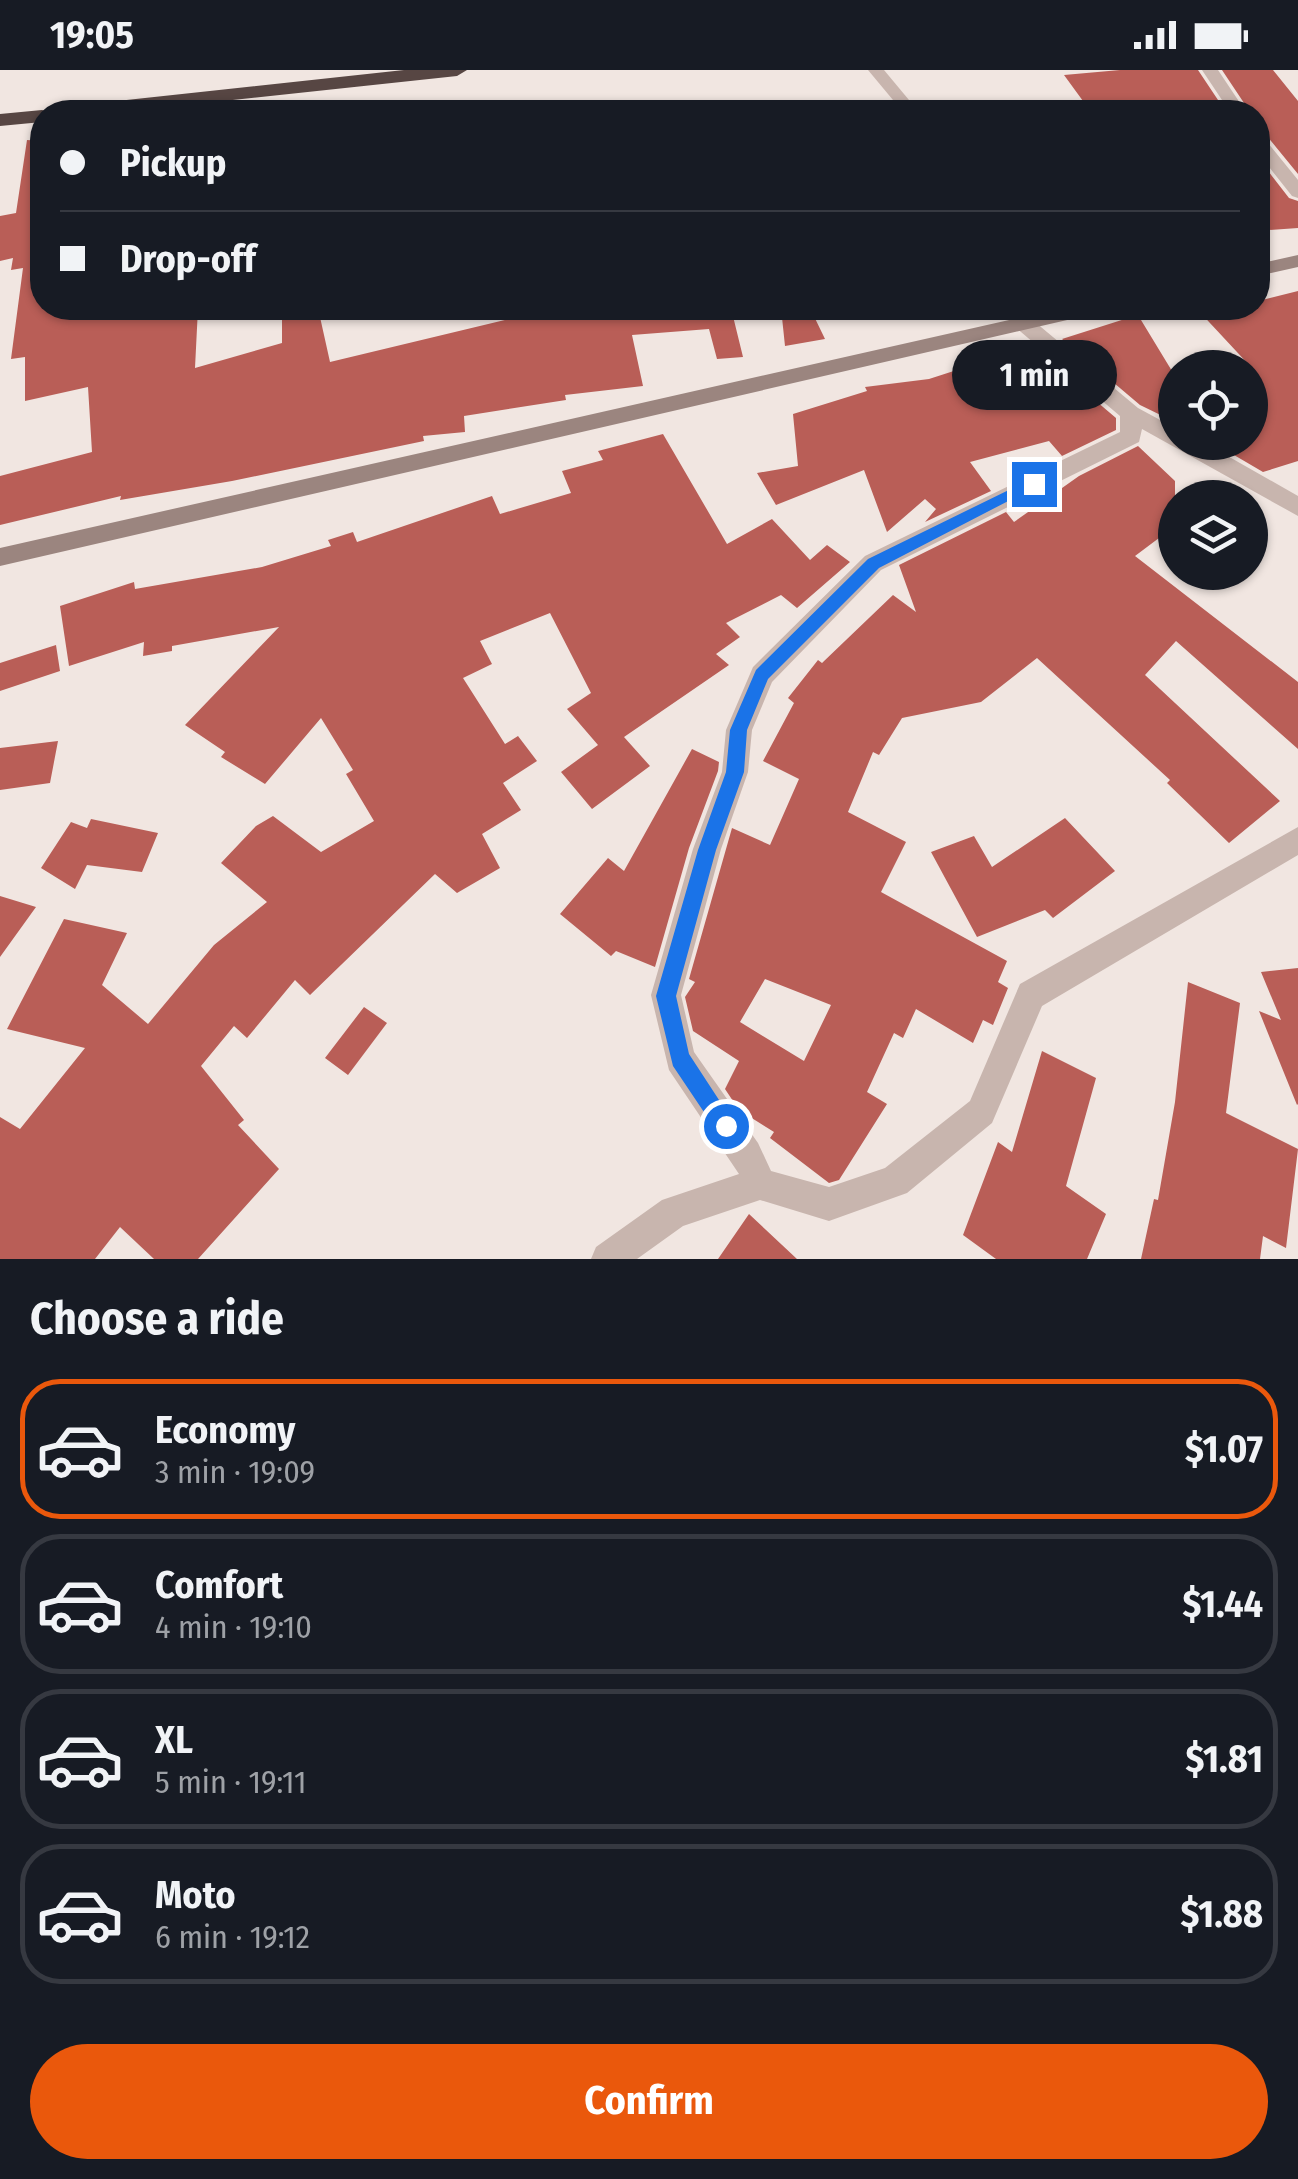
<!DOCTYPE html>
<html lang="en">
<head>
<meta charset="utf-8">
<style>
  body { margin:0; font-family:"Fira Sans Condensed",sans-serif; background:#20242c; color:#f1f3f6; height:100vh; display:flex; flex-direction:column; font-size:38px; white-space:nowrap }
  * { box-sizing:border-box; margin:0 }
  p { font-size:32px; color:#9ea1a6 }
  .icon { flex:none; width:55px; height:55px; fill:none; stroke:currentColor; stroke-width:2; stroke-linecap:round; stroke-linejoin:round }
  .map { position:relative; height:1189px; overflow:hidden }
  .sheet { display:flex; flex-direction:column; background:#171b24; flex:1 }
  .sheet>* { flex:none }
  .top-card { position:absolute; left:30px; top:30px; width:1240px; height:220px; border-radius:40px; box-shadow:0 2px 8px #0004; display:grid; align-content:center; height:220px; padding:0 30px; background:#171b24 }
  .fabs { position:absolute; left:1158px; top:280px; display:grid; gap:20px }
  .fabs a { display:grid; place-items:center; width:110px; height:110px; border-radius:50%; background:#171b24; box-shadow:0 2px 8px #0004; font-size:50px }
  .end { position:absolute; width:45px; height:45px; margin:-22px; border:12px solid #1a73e8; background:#fff; box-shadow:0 0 0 5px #fff }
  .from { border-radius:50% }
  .bubble { position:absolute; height:70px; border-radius:35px; background:#171b24; box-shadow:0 2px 8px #0004; font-size:32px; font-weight:700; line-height:70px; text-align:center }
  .top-card b { display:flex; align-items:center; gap:35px; height:95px; font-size:38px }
  .top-card b+b { border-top:2px solid #363941 }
  .top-card i { width:25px; height:25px; background:#f1f3f6 }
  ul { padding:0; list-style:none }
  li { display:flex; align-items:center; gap:30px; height:140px; margin:0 20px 15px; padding:0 10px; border:5px solid #363941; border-radius:40px }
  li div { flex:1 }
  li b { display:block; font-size:38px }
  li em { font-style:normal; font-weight:700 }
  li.current { border-color:#ea580c }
  li>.icon { width:90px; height:90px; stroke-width:1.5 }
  h2 { padding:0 30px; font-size:45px; line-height:120px }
  .primary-button { display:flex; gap:20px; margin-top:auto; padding:20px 30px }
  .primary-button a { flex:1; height:115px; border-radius:60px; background:#ea580c; color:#fff; font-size:40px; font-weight:700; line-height:115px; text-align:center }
  .status { display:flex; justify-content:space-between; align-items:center; height:70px; padding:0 50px; background:#171b24; direction:ltr }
  .status svg { height:28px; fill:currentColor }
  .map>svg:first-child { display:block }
</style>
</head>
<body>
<div class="status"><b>19:05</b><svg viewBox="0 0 49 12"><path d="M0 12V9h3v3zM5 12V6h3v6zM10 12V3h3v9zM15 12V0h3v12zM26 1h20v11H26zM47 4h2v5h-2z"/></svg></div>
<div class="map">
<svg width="1298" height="1189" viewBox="0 0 1298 1189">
  <rect width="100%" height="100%" fill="#f1e6e1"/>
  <path fill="#b95e57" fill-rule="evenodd" d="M1120 0H1198L1226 42H1091L1064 5Z
    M1222 0H1273L1298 31V104L1267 66 1258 64V42H1250Z
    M27 70 42 71V238H198L195 298 282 273V238H318L330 292 555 238H731L743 287 717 289 709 259 632 265 643 316 565 325 566 330 464 346 465 362 423 366 424 371 232 411 120 430 121 426 0 455V406L92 382 88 317 25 331V287L11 289 23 198 11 200 13 188 0 191V146L16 143Z
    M1258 88 1289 128 1298 131V158L1269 160 1265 154 1258 155Z
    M1298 221V391L1263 402 1234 385 1222 372H1250V296L1196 238H1258V231Z
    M781 238H810L825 269 785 276Z
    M1128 248 1141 250 1175 306V352L1140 335 1062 269Z
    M1031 276 1116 348V360L1062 386 1049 371 970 392 991 421 925 452 936 439 925 429 887 462 864 400 776 435 757 403 798 396 793 344 867 321 865 317 929 309Z
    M663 364 727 474 772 449 810 490 827 475 850 492 797 538 781 525 726 553 740 567 716 584 729 595 624 667 650 696 592 739 561 702 598 675 567 639 591 623 550 543 480 571 492 594 463 608 505 674 518 666 537 691 503 713 521 740 482 764 500 798 457 823 435 804 310 925 295 910 247 968 234 956 201 996 244 1050 238 1055 279 1099 198 1189H154L120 1157 95 1189H0V1047L20 1059 85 978 7 959 64 849 127 863 102 915 148 954 214 875 267 832 221 793 256 756 273 746 321 782 374 751 346 704 353 700 321 648 265 714 221 687 225 682 185 655 279 557 172 576V581L143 586 144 572 69 596 60 536 134 512 135 519 262 497 331 476 328 470 353 462 357 472 492 426 500 444 571 423 562 401 603 390 598 381Z
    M1138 376 1175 411V456L1135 486 1298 612V679L1176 571 1145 605 1280 731 1229 773 1167 713 1170 710 1037 588 981 632 902 648 879 685 873 682 848 742 906 772 881 822 1007 891 998 912 1008 918 993 955 983 950 973 973 916 939 903 968 894 963 867 1022 887 1034 839 1110 829 1113 770 1068 774 1062 739 1040 725 1019 739 991 693 961 685 927 695 912 689 909 732 758 770 775 799 709 763 691 794 633 788 628 818 590 822 593 893 525 916 542 899 495 1006 442 1014 452 1079 406ZM765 909 831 935 804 991 740 952Z
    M56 575 60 601 0 621V593Z
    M58 671 50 713 0 720V678Z
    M692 679 719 692 718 701 689 778 655 897 616 881 611 886 560 844 608 788 624 801Z
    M1065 748 1115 801 1053 848 1045 840 977 867 931 782 974 766 992 797Z
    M91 749 158 763 142 802 87 795 75 819 41 798 71 752 87 758Z
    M0 826 36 837 0 887Z
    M1298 898V1034L1297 1035 1259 941 1281 950 1261 902Z
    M1188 912 1240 933 1226 1043 1298 1079 1286 1178 1263 1166 1260 1189H1141L1154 1129 1158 1130 1175 1032Z
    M364 937 387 953 348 1005 325 988Z
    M1042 981 1096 1008 1066 1116 1106 1144 1087 1189H996L963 1165 998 1072 1012 1082Z
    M749 1144 797 1189H718Z"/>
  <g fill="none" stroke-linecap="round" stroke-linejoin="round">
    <path fill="#c8b5ae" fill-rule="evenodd" d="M868 0H884L919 42H903Z
      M1202 0H1218L1246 42H1230Z
      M1258 67 1264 68 1298 110V128L1292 126 1258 83Z
      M1004 238H1023L1029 247 1138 338 1175 358V372H1203L1298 426V446L1142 359 1139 372 881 500 772 612 752 660 748 702 721 779 681 925 694 982 758 1073 771 1101 829 1117 885 1098 970 1031 1020 914 1298 757V785L1042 936 992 1053 907 1123 829 1151 760 1130 683 1156 637 1189H591L596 1177 662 1130 739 1104 669 1000 651 925 693 779 722 702 726 660 753 597 865 486 1120 362V346L1015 257Z"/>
    <path fill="#9b857f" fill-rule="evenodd" d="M1298 185V197L1258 206V194Z
      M1062 238H1099L1089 245 0 496V478Z"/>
    <path fill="#574643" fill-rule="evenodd" d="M404 0H467L457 6 121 42H61L71 36Z
      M42 40 50 42H42V52L0 56V44Z"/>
  </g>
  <path fill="#1a73e8" d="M1029 410 1041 414 879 498 768 609 747 660 744 702 716 780 676 926 689 984 736 1056 726 1066 718 1063 673 996 656 926 698 780 726 702 730 660 756 600 868 489Z"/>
</svg>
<div class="fabs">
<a><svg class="icon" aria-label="locate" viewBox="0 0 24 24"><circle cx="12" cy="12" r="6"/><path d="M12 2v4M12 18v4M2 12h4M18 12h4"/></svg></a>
<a><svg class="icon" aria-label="layers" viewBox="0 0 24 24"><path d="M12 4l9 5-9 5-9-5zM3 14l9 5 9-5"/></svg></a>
</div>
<i class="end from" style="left:726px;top:1056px"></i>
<i class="end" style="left:1034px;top:414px"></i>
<div class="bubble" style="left:952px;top:270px;width:165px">1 min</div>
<div class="top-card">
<b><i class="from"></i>Pickup</b>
<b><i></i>Drop-off</b>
</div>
</div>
<section class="sheet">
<h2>Choose a ride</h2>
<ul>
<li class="current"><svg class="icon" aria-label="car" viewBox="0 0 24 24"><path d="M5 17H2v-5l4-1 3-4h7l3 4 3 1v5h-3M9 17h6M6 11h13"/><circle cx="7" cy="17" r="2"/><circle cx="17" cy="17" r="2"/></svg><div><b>Economy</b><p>3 min · 19:09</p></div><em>$1.07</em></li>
<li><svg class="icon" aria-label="car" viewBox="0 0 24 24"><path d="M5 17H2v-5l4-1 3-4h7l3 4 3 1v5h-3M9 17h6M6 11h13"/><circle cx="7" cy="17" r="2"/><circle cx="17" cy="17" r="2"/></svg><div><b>Comfort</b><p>4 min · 19:10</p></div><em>$1.44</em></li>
<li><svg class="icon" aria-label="car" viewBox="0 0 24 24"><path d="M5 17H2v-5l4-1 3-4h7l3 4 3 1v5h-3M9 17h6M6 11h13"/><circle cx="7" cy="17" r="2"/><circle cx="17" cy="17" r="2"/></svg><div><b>XL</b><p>5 min · 19:11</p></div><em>$1.81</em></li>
<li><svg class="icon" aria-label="car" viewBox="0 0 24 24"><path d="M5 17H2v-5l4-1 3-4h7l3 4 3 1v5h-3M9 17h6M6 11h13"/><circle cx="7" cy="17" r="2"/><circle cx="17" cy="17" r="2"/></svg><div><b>Moto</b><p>6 min · 19:12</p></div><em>$1.88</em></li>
</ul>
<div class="primary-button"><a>Confirm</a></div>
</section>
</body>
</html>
